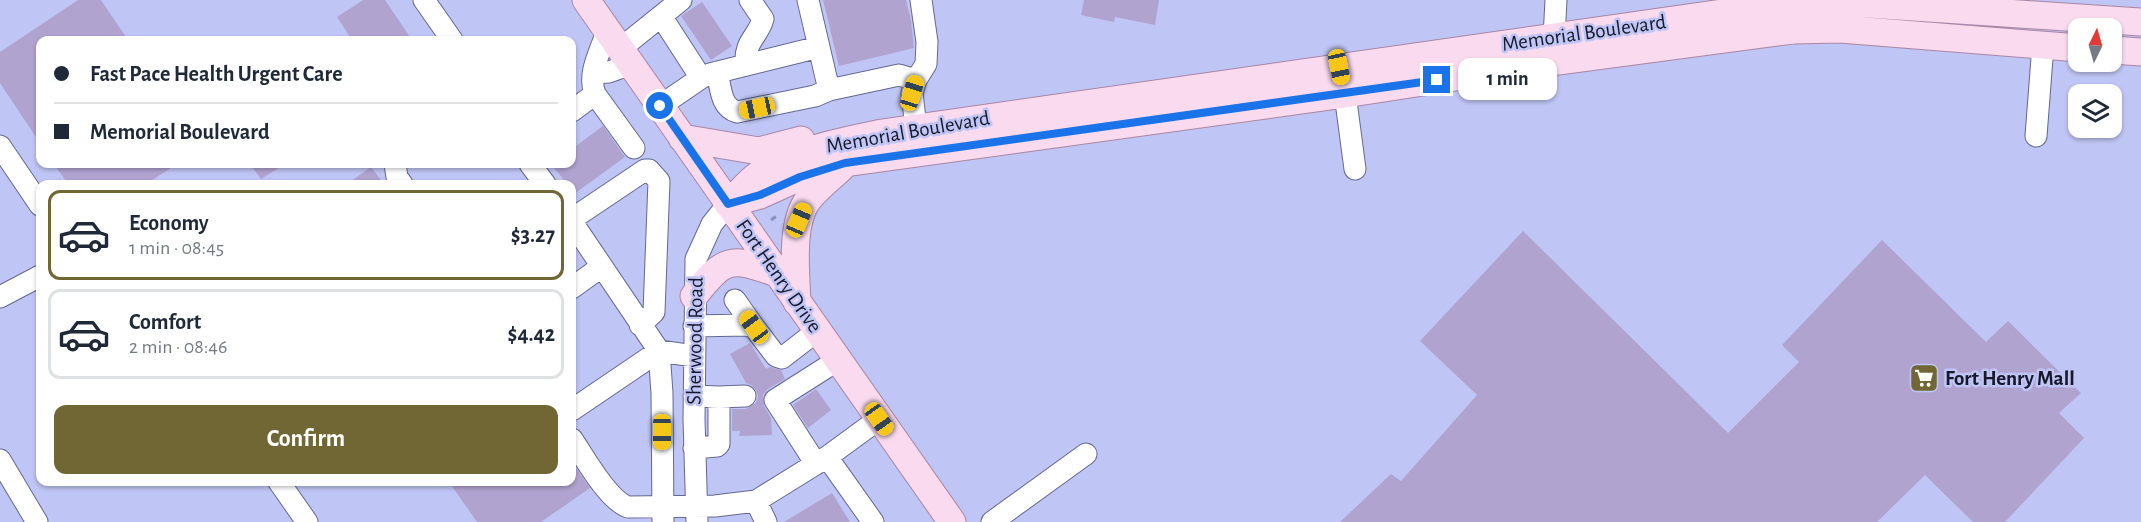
<!DOCTYPE html>
<html lang="en">
<head>
<meta charset="utf-8">
<style>
  body { margin:0; font-family:"Alegreya Sans",sans-serif; background:#f2f2f3; color:#1f2937; height:100vh; display:flex; flex-direction:column; font-size:22px; white-space:nowrap }
  * { box-sizing:border-box; margin:0 }
  p { font-size:20px; color:#747a83 }
  .icon { flex:none; width:33px; height:33px; fill:none; stroke:currentColor; stroke-width:2; stroke-linecap:round; stroke-linejoin:round }
  .map { position:relative; flex:1; overflow:hidden }
  .side { position:absolute; left:36px; top:180px; width:540px; height:306px; display:flex; flex-direction:column; background:#fff; border-radius:12px; box-shadow:0 2px 4px #0004 }
  .side>* { flex:none }
  .banner { position:absolute; left:36px; top:36px; width:540px; height:132px; border-radius:12px; box-shadow:0 2px 4px #0004; display:grid; align-content:center; height:132px; padding:0 18px; background:#fff }
  .needle { width:39px; rotate:5deg }
  .controls { position:absolute; left:2068px; top:18px; display:grid; gap:12px }
  .controls a { display:grid; place-items:center; width:54px; height:54px; border-radius:12px; background:#fff; box-shadow:0 2px 4px #0004; font-size:30px }
  .end { position:absolute; width:27px; height:27px; margin:-14px; border:8px solid #1a73e8; background:#fff; box-shadow:0 0 0 3px #fff }
  .from { border-radius:50% }
  .bubble { position:absolute; height:42px; border-radius:12px; background:#fff; box-shadow:0 2px 4px #0004; font-size:20px; font-weight:600; line-height:42px; text-align:center }
  .car { position:absolute; width:18px; height:36px; margin:-18px -9px; border-radius:8px; box-shadow:0 0 4px 2px #0007; background:linear-gradient(#f5c518 24%,#345 0 40%,#f5c518 0 76%,#345 0 86%,#f5c518 0) }
  .banner b { display:flex; align-items:center; gap:21px; height:57px; font-size:22px }
  .banner b+b { border-top:2px solid #e0e1e3 }
  .banner i { width:15px; height:15px; background:#1f2937 }
  ul { padding:10px 0 0; list-style:none }
  li { display:flex; align-items:center; gap:18px; height:90px; margin:0 12px 9px; padding:0 6px; border:3px solid #e0e1e3; border-radius:12px }
  li div { flex:1 }
  li b { display:block; font-size:22px }
  li em { font-style:normal; font-weight:600 }
  li.on { border-color:#706734 }
  li>.icon { width:54px; height:54px; stroke-width:1.5 }
  .primary-button { display:flex; gap:12px; margin-top:auto; padding:12px 18px }
  .primary-button a { flex:1; height:69px; border-radius:12px; background:#706734; color:#fff; font-size:24px; font-weight:600; line-height:69px; text-align:center }
  .map>svg:first-child { display:block }
</style>
</head>
<body>
<div class="map">
<svg width="2141" height="522" viewBox="0 0 2141 522">
  <rect width="100%" height="100%" fill="#bfc5f4"/>
  <path fill="#b1a3d0" d="M78 0H101L128 40H40V143L0 83V52Z
    M363 0H385L412 40H352L337 17Z
    M823 0H906L911 20 914 48 839 66Z
    M1084 0H1159L1155 25 1115 17 1114 22 1081 15Z
    M702 2 732 46 711 60 681 16Z
    M603 126 625 157 574 194 572 191V184H567L551 164H572V149Z
    M54 164H177L146 184H68Z
    M250 164H285L261 179Z
    M371 167 384 184H347Z
    M1523 231 1728 433 1799 362 1782 345 1882 240 1986 342 2008 321 2081 393 2059 413 2084 438 2005 522H1973L1925 475 1877 522H1340L1391 474 1401 481 1477 395 1420 341Z
    M750 343 766 369 770 367 781 370 785 379 768 389 763 395 764 406 771 418 772 435 739 436 740 431H732V409H746L756 403 758 396 756 390 751 385 746 383 730 354Z
    M816 389 831 410 808 428 793 405Z
    M572 462 590 488 541 522H477L449 482H572Z
    M832 493 850 522H784Z"/>
  <g fill="none" stroke-linecap="round" stroke-linejoin="round">
    <g stroke="#636892" stroke-width="23">
      <path id="minor" d="M424 0 452 40
        M808 0 829 90 899 75 916 80
        M661 16 701 78
        M1554 38 1556 0
        M620 49 681 0
        M746 65C744 41 758 37 763 19L750 0
        M717 72C721 87 720 107 737 112L815 96 829 90
        M594 73 609 72 631 64
        M595 94C587 73 601 51 607 31
        M1345 94 1355 169
        M660 106 701 78 710 74 819 47
        M572 111 595 94 634 148
        M916 128 912 93 916 80 926 64 927 42 921 0
        M2036 136 2043 45
        M0 146 40 205
        M395 164 397 177 402 184
        M530 164 545 184
        M572 219 645 170H649L659 181 654 312 640 325
        M572 222 659 351 694 356
        M572 288 601 267
        M0 297 40 276
        M735 300 754 327
        M694 326 745 325 754 327 776 356 782 358 817 331
        M694 396 719 397V444L717 446 694 448
        M719 397 745 396
        M572 410 659 351 662 393 663 522
        M572 439C584 457 608 500 628 507L715 506 756 501 827 457 879 419
        M827 457 873 522
        M0 460 37 522
        M816 464 775 400 838 360
        M279 482 307 522
        M756 501 766 522
        M697 522 694 419 696 259 712 224 728 204
        M992 522 1086 454"/>
    </g>
    <g stroke="#a986a3" stroke-width="29">
      <path id="major" d="M586 0 952 522
        M2112 50 2141 52
        M682 138 759 151 801 140
        M735 202 760 195 800 177 845 163 1345 94 1552 62 1793 30 1840 29 2079 48
        M728 204C738 195 747 183 758 175 795 150 839 142 882 133L1786 4 1838 2 2141 22
        M694 296C724 258 730 256 776 273
        M797 302C796 274 790 224 808 200 817 188 831 178 842 167"/>
    </g>
    <path stroke="#8c91b7" stroke-width="3" stroke-dasharray="6 3" stroke-linecap="butt" d="M771 220 778 215"/>
    <use href="#minor" stroke="#fff" stroke-width="21"/>
    <use href="#major" stroke="#fadaef" stroke-width="27"/>
  </g>
  <g fill="none" stroke-linecap="round" stroke-linejoin="round">
    <path stroke="#1a73e8" stroke-width="8" d="M660 106 728 204 760 195 800 177 845 163 1437 80"/>
  </g>
  <defs>
    <g id="supermarket-square" transform="scale(1.5)"><rect x="-9" y="-9" width="18" height="18" rx="4" fill="#706734" stroke="#bfc5f4"/><path d="M-6-5.5h2.5l.6 2H6L4.5 2H-2.5L-4.4-4H-6ZM-1.5 3.2a1.3 1.3 0 1 0 .1 0ZM3 3.2a1.3 1.3 0 1 0 .1 0Z" fill="#fff"/></g>
  </defs>
  <g fill-rule="evenodd">
    <use href="#supermarket-square" x="1924" y="378"/>
  </g>
  <g text-anchor="middle" dominant-baseline="central" stroke-width="5" stroke-linejoin="round" paint-order="stroke">
    <g font-size="21" fill="#171829" stroke="#bfc5f4">
      <text transform="translate(1584 33) rotate(-8)">Memorial Boulevard</text>
      <text transform="translate(908 132) rotate(-10)">Memorial Boulevard</text>
      <text transform="translate(779 276) rotate(55)">Fort Henry Drive</text>
      <text transform="translate(695 341) rotate(-89)">Sherwood Road</text>
    </g>
    <g font-size="21" font-weight="bold" fill="#171829" stroke="#bfc5f4" text-anchor="start">
      <text x="1945" y="378">Fort Henry Mall</text>
    </g>
  </g>
</svg>
<div class="controls">
<a><svg class="needle" viewBox="-14 -14 28 28"><path d="M0-13l5 13h-10z" fill="#e53935"/><path d="M0 13l5-13h-10z" fill="#747a83"/></svg></a>
<a><svg class="icon" aria-label="layers" viewBox="0 0 24 24"><path d="M12 4l9 5-9 5-9-5zM3 14l9 5 9-5"/></svg></a>
</div>
<i class="end from" style="left:660px;top:106px"></i>
<i class="end" style="left:1437px;top:80px"></i>
<div class="bubble" style="left:1458px;top:58px;width:99px">1 min</div>
<i class="car" style="left:1339px;top:67px;rotate:168deg"></i>
<i class="car" style="left:912px;top:93px;rotate:17deg"></i>
<i class="car" style="left:757px;top:108px;rotate:258deg"></i>
<i class="car" style="left:799px;top:220px;rotate:23deg"></i>
<i class="car" style="left:754px;top:327px;rotate:324deg"></i>
<i class="car" style="left:879px;top:419px;rotate:145deg"></i>
<i class="car" style="left:662px;top:432px;rotate:180deg"></i>
<div class="banner">
<b><i class="from"></i>Fast Pace Health Urgent Care</b>
<b><i></i>Memorial Boulevard</b>
</div>
<section class="side">
<ul>
<li class="on"><svg class="icon" aria-label="car" viewBox="0 0 24 24"><path d="M5 17H2v-5l4-1 3-4h7l3 4 3 1v5h-3M9 17h6M6 11h13"/><circle cx="7" cy="17" r="2"/><circle cx="17" cy="17" r="2"/></svg><div><b>Economy</b><p>1 min · 08:45</p></div><em>$3.27</em></li>
<li><svg class="icon" aria-label="car" viewBox="0 0 24 24"><path d="M5 17H2v-5l4-1 3-4h7l3 4 3 1v5h-3M9 17h6M6 11h13"/><circle cx="7" cy="17" r="2"/><circle cx="17" cy="17" r="2"/></svg><div><b>Comfort</b><p>2 min · 08:46</p></div><em>$4.42</em></li>
</ul>
<div class="primary-button"><a>Confirm</a></div>
</section>
</div>
</body>
</html>
